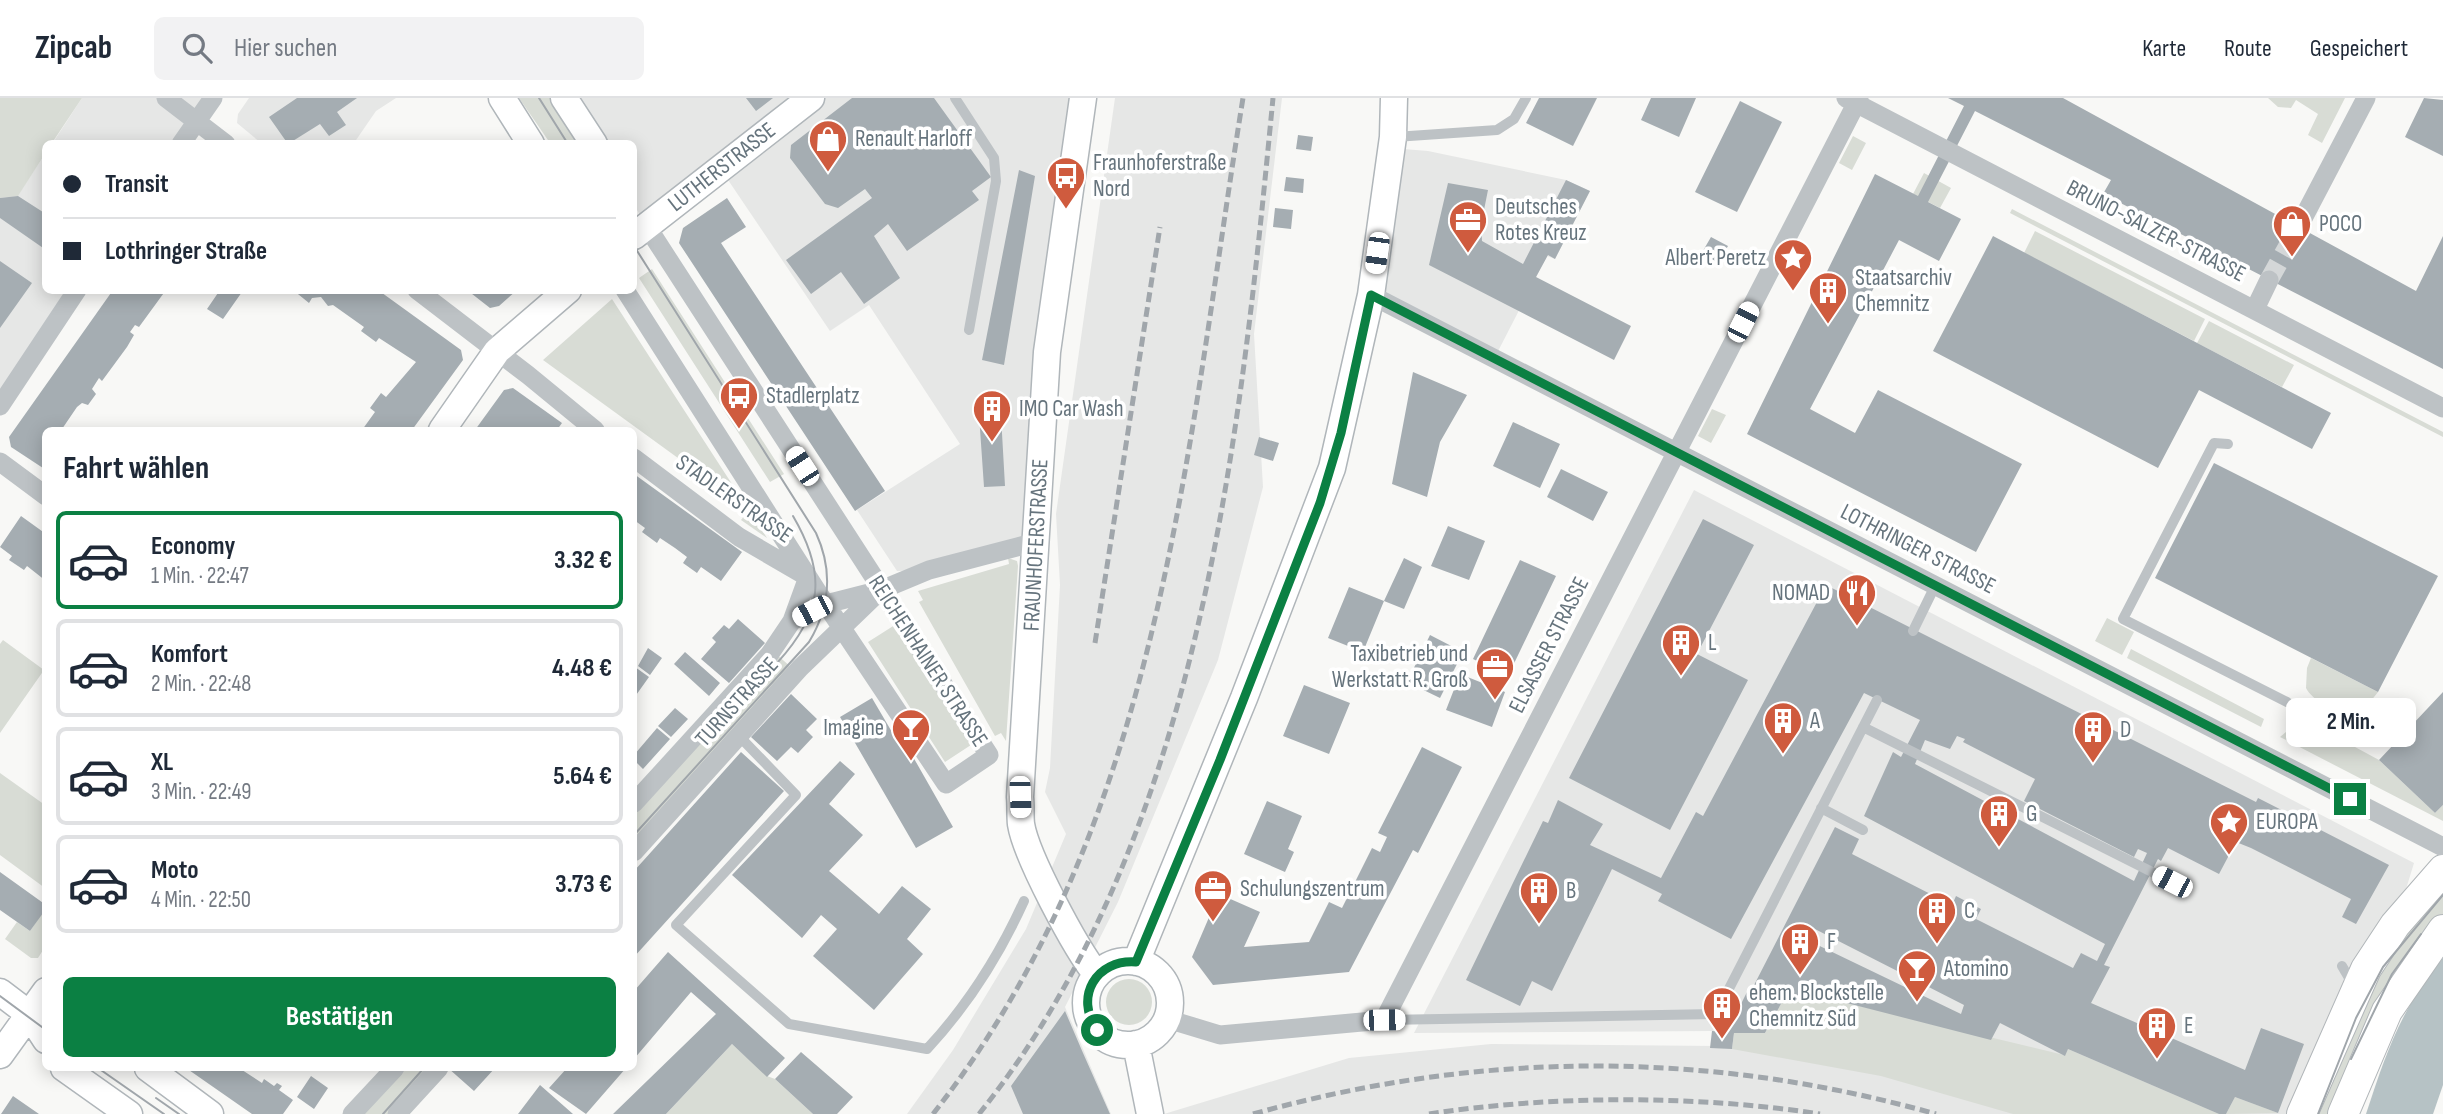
<!DOCTYPE html>
<html lang="de">
<head>
<meta charset="utf-8">
<style>
  body { margin:0; font-family:"Sofia Sans Condensed",sans-serif; background:#f2f2f3; color:#1f2937; height:100vh; display:flex; flex-direction:column; font-size:26px; white-space:nowrap }
  * { box-sizing:border-box; margin:0 }
  p { font-size:23px; color:#747a83 }
  .icon { flex:none; width:38px; height:38px; fill:none; stroke:currentColor; stroke-width:2; stroke-linecap:round; stroke-linejoin:round }
  .map { position:relative; flex:1; overflow:hidden }
  .drawer { position:absolute; left:42px; top:329px; width:595px; height:644px; display:flex; flex-direction:column; background:#fff; border-radius:10px; box-shadow:0 4px 18px #0003 }
  .drawer>* { flex:none }
  .guide { position:absolute; left:42px; top:42px; width:595px; height:154px; border-radius:10px; box-shadow:0 4px 18px #0003; display:grid; align-content:center; height:154px; padding:0 21px; background:#fff }
  .end { position:absolute; width:32px; height:32px; margin:-16px; border:9px solid #0b8043; background:#fff; box-shadow:0 0 0 4px #fff }
  .from { border-radius:50% }
  .bubble { position:absolute; height:49px; border-radius:10px; background:#fff; box-shadow:0 4px 18px #0003; font-size:23px; font-weight:700; line-height:49px; text-align:center }
  .car { position:absolute; width:21px; height:42px; margin:-21px -10px; border-radius:9px; box-shadow:0 0 5px 2px #0007; background:linear-gradient(#fff 24%,#345 0 40%,#fff 0 76%,#345 0 86%,#fff 0) }
  .guide b { display:flex; align-items:center; gap:24px; height:66px; font-size:26px }
  .guide b+b { border-top:2px solid #e0e1e3 }
  .guide i { width:18px; height:18px; background:#1f2937 }
  ul { padding:0; list-style:none }
  li { display:flex; align-items:center; gap:21px; height:98px; margin:0 14px 10px; padding:0 7px; border:4px solid #e0e1e3; border-radius:10px }
  li div { flex:1 }
  li b { display:block; font-size:26px }
  li em { font-style:normal; font-weight:700 }
  li.selected { border-color:#0b8043 }
  li>.icon { width:63px; height:63px; stroke-width:1.5 }
  h2 { padding:0 21px; font-size:32px; line-height:84px }
  .action { display:flex; gap:14px; margin-top:auto; padding:14px 21px }
  .action a { flex:1; height:80px; border-radius:10px; background:#0b8043; color:#fff; font-size:28px; font-weight:700; line-height:80px; text-align:center }
  header { display:flex; align-items:center; gap:42px; box-sizing:border-box; height:98px; padding:0 35px; background:#fff; border-bottom:2px solid #e0e1e3 }
  header strong { font-size:33px }
  nav { display:flex; gap:38px; margin-inline-start:auto; font-size:24px }
  .search { width:490px; height:63px; background:#f2f2f3; display:flex; align-items:center; gap:18px; box-sizing:border-box; padding:0 24px; border-radius:10px; color:#747a83; font-size:26px }
  .map>svg:first-child { display:block }
</style>
</head>
<body>
<header>
<strong>Zipcab</strong>
<div class="search"><svg class="icon" aria-label="search" viewBox="0 0 24 24"><circle cx="10" cy="10" r="6"/><path d="M15 15l6 6"/></svg>Hier suchen</div>
<nav><a>Karte</a><a>Route</a><a>Gespeichert</a></nav>
</header>
<div class="map">
<svg width="2443" height="1016" viewBox="0 0 2443 1016">
  <rect width="100%" height="100%" fill="#f8f8f6"/>
  <path fill="#e6e7e6" d="M82 0H213L181 45 52 46Z
    M249 0H396L376 13 354 45H261L237 25 238 16Z
    M567 0H1083L1036 444 929 472 897 473 857 412 960 346 869 207 830 233 722 73 646 127 634 107V46L595 45Z
    M1115 0H1282L1254 236 1263 389 1218 562 1118 804 1065 909 1111 1016H907L953 952 1026 831 1066 736 1045 694 1050 670 1060 487 1056 416Z
    M1391 50 1428 53 1566 82 1590 93 1555 161 1547 158 1494 261 1371 197Z
    M45 56 46 192 77 193 0 308V100L18 97Z
    M1694 392 2414 765 2395 827 2302 1016H2167L1842 924 1712 933 1414 935Z
    M1491 946 1717 948 1873 971 2024 1016H1164L1349 960Z"/>
  <path fill="#d8dcd5" d="M0 0H82L52 45 46 46 45 56 18 98 0 100Z
    M519 0H556L585 45H550Z
    M2268 0H2345L2322 45 2308 37 2318 16 2296 2 2291 10 2278 9Z
    M1853 38 1866 45 1852 72 1839 65Z
    M1924 75 1951 90 1940 110 1913 96Z
    M2012 111 2443 334V339L2010 115Z
    M2035 133 2205 221 2194 243 2024 155Z
    M652 171 784 376 770 384 639 180Z
    M612 201 767 440 741 422 745 417 730 406 733 400 543 262Z
    M2209 223 2294 267 2282 289 2197 245Z
    M1712 311 1726 317 1711 345 1698 338Z
    M1008 460 1017 463 1018 468 1006 643 1001 635 995 638 919 504 923 502 918 493 1009 466Z
    M2107 520 2134 534 2122 557 2095 543Z
    M898 525 974 645 945 664 868 544Z
    M3 542 44 572 0 635V546Z
    M2131 551 2264 621 2261 629 2127 560Z
    M775 555 792 570 634 746V712Z
    M2311 560 2378 594C2373 600 2367 610 2359 613 2343 620 2313 604 2306 590L2307 570Z
    M2298 624H2309L2379 662 2435 715 2443 707V723L2280 639Z
    M0 675 45 707V790L0 757Z
    M2443 788V820L2335 1016H2312L2375 872Z
    M45 811V849L38 860H31L5 841 17 824 30 833Z
    M1106 904a23 23 0 1 1 46 0a23 23 0 1 1-46 0Z
    M1831 901 2064 957 2068 951 2219 1016H2013L1881 978 1732 951 1734 935H1765L1782 904Z
    M732 946 767 978 775 981 813 1016H666Z
    M401 970H432L391 1016H360Z
    M2235 999 2278 1015 2226 1016Z"/>
  <path fill="#b6c2c5" d="M2443 860V987L2433 1016H2366C2386 955 2401 910 2443 860Z"/>
  <path fill="#a5adb2" fill-rule="evenodd" d="M297 0H357L337 14 346 27 329 38 320 26 288 46 269 19Z
    M746 0H773L756 13Z
    M852 0H934L991 79 972 93 979 102 907 153 888 126 874 138 900 180 864 206 841 174 811 196 786 162 872 100 865 91 838 110 825 106 790 60 791 47Z
    M1539 0H1597L1573 48 1526 25Z
    M1651 0H1696L1679 39 1641 22Z
    M1948 0H2063L2416 193 2443 138V271L2103 96 2111 82 1975 13 1928 104 1961 121 1939 163 1899 142 1810 311 1855 335 1878 292 2022 366 1976 454 1747 336 1875 76 1918 98 1964 8Z
    M2424 0 2443 2V58L2405 39Z
    M1740 3 1782 24 1737 114 1695 94Z
    M1298 37 1313 39 1311 53 1296 51Z
    M1019 72 1035 78 1004 267 982 262Z
    M1286 79 1304 81 1303 95 1284 93Z
    M1566 82 1590 93 1555 161 1548 157 1536 179 1631 228 1614 262 1429 167 1448 85 1488 92 1481 127 1482 143 1523 166Z
    M18 98 46 116V152L0 120V100Z
    M727 100 746 129 721 145 885 393 855 413 679 145 683 130Z
    M1275 110 1293 112 1291 131 1273 129Z
    M1993 138 2331 315 2312 351 2199 292 2158 370 1933 253Z
    M1711 139 1728 148 1717 167 1700 158Z
    M0 163 32 185 0 230Z
    M113 192H166L139 229 135 227 130 234 134 237 127 249 102 283 99 280 92 291 96 296 88 307 82 305 77 309 62 331 46 332V372L11 349 9 339Z
    M220 192 242 194 223 221 207 211Z
    M293 192H378L461 252 463 262 412 332H362L375 314 370 310 381 295 386 299 416 264 379 240 376 244 361 233 364 229 333 207 328 208 321 199 312 200 309 205Z
    M467 192H517L499 208 490 210Z
    M1413 274 1467 297 1440 344 1427 399 1392 386Z
    M513 290 562 325 557 332H475L504 292Z
    M1000 300 1005 388 984 389 978 302Z
    M1513 324 1560 346 1540 390 1493 368Z
    M1259 339 1279 345 1273 363 1254 357Z
    M2214 365 2438 478 2378 594 2155 480Z
    M1561 371 1608 394 1593 423 1547 399Z
    M634 376 742 454 721 483 701 469 697 475 683 465 687 459 675 450 660 440 657 445 642 434 645 430 634 422Z
    M21 418 46 436V483L27 468 24 472 9 462 12 458 0 449Z
    M1703 421 1754 447 1697 556 1748 582 1670 732 1569 680Z
    M1448 428 1485 443 1469 482 1431 468Z
    M1404 460 1422 469 1404 511 1384 503 1363 554 1328 540 1349 489 1384 503Z
    M1520 462 1556 478 1508 578 1473 561Z
    M1826 487 2256 704 2258 700 2389 767 2356 826 2342 819 2351 801 2251 750 2236 744 2219 776 2168 750 2161 763 2158 761 2104 867 2110 869 2091 905 2245 972 2261 930 2304 946 2278 1015 2235 999 2226 1016H2219L2068 951 2065 958 2000 925 1991 942 1831 901 1782 904 1765 935H1734L1732 951 1710 950 1712 933 1727 934 1747 894 1750 895 1835 729 1859 741 1852 756 1952 807 1956 798 1981 811 1976 821 2073 870 2081 855 2097 863 2105 846 1864 718 1893 654 1901 659 1920 622 1864 595 1731 841 1658 803 1662 796 1612 771 1552 893 1532 883 1520 908 1466 882 1543 723 1548 725 1558 702 1603 726 1590 747 1661 780 1696 714 1703 718ZM1957 638 1965 641 1963 644 2035 681 2024 703 2134 759 2138 751 2147 755 2134 783 1915 666 1925 642 1950 651ZM1807 827 1964 907 1961 916 1801 839Z
    M738 521 765 545 729 585 701 561 716 544 712 540 724 527 729 531Z
    M1430 537 1463 554 1440 600 1407 584Z
    M648 550 662 560 650 577 638 568Z
    M685 554 720 585 709 598 674 566Z
    M635 569 649 579 634 600V571Z
    M1460 576 1505 594 1492 629 1446 612Z
    M1304 587 1350 605 1329 656 1283 638Z
    M2443 594V707L2435 715 2379 662Z
    M791 596 817 621 806 632 813 639 798 655 791 649 777 663 751 639Z
    M872 600 899 646 904 643 953 729 916 750 840 619Z
    M675 610 688 621 671 639 658 628Z
    M657 630 670 641 643 671 634 662V657Z
    M1422 649 1462 669 1418 755 1413 752 1349 874 1213 887 1192 859 1219 796 1260 814 1244 849 1309 844 1329 804 1342 810 1372 750 1380 754 1387 739 1378 735Z
    M741 654 784 693 634 859V773Z
    M840 663 855 676 829 706 863 737 829 773 879 816 902 788 931 811 907 841 923 856 874 912 813 858 837 831 821 817 802 840 732 777Z
    M1267 703 1302 718 1288 751 1294 754 1285 774 1244 756Z
    M0 774 46 807V811L30 833 0 812Z
    M668 854 785 960 767 979 732 946 666 1016H613L716 916 691 894 634 961V893Z
    M1065 913 1083 955 1110 1016H1023L1011 988Z
    M801 954 853 999 837 1016H813L775 981Z
    M186 970H239L262 985 264 981 274 988 277 985 282 988 279 992 293 1002 283 1016H252Z
    M448 970H495L474 993Z
    M567 970H626L586 1016 549 990Z
    M311 978 328 990 314 1011 297 999Z
    M540 987 573 1016H518Z
    M13 998 39 1016H1Z"/>
  <g fill="none" stroke-linecap="round" stroke-linejoin="round">
    <path stroke="#d4d7d8" stroke-width="19" stroke-dasharray="19 10" stroke-linecap="butt" d="M2269 182 2299 128"/>
    <g stroke="#b0b6ba" stroke-width="29">
      <path id="secondary" d="M502 0 531 46
        M564 0 594 46
        M1083 0 1047 254 1020 699C1021 708 1020 717 1021 726 1026 758 1076 851 1097 877
        M634 138 811 0
        M442 332 497 253 568 192
        M1086 905a42 42 0 1 1 84 0a42 42 0 1 1-84 0Z
        M1136 864 1244 600 1332 370 1371 197 1393 39 1394 0
        M0 894 29 916 46 942
        M1136 946 1150 1016
        M0 957 46 893
        M64 970 129 1016
        M148 970 210 1016"/>
    </g>
    <g stroke="#b1b6b9" stroke-width="32">
      <path id="primary" d="M2302 1016 2366 871 2395 827 2443 772
        M2343 1016 2387 913 2443 832"/>
    </g>
    <path stroke="#bdc2c5" stroke-width="10" d="M955 0 994 60 996 83 969 232
      M1395 39 1497 32 1514 21 1526 0
      M2228 346 2214 345 2123 521 2287 604
      M1913 533 1935 488
      M1863 629 2172 784
      M739 638 796 697 676 827 789 926 927 951C968 907 999 858 1024 803
      M1821 710 1863 732
      M2342 868 2352 885
      M1384 922 1716 916 1877 602"/>
    <path stroke="#bdc2c5" stroke-width="19" d="M166 0 226 46
      M1846 0 2443 310
      M181 46 213 0
      M2299 128 2366 0
      M417 192 528 277 595 332
      M625 192 817 493 946 686 989 657 646 127
      M1371 197 2443 749
      M2255 211 2269 182
      M0 308 77 192
      M634 360 739 439 806 478
      M0 364 46 398
      M792 523 826 506 881 492 929 472 1036 444
      M634 705 769 557 792 523 808 479
      M634 754 800 570 881 492
      M1167 921 1220 937 1384 922 1859 0
      M352 1016 395 970
      M397 1016 439 970"/>
    <use href="#secondary" stroke="#fff" stroke-width="26"/>
    <use href="#primary" stroke="#fff" stroke-width="30"/>
    <path stroke="#a0a6ab" stroke-width="2" d="M539 0 568 46
      M634 148 816 435C833 472 830 509 809 544L634 737
      M777 565C823 515 827 476 793 418
      M0 898 46 932
      M2351 961 2392 876 2421 836
      M98 970 164 1016
      M156 1000 179 1016
      M383 1016 424 970
      M2318 1016 2356 920 2383 869 2443 797"/>
    <path stroke="#a0a6ab" stroke-width="5" stroke-dasharray="10 5" stroke-linecap="butt" d="M1095 545 1160 129
      M933 1016C1162 725 1186 352 1243 0
      M979 1016C1201 739 1240 341 1273 0
      M1253 1016C1481 952 1709 952 1936 1016
      M1429 1016C1551 997 1698 997 1820 1016"/>
  </g>
  <g fill="none" stroke-linecap="round" stroke-linejoin="round">
    <path stroke="#0b8043" stroke-width="9" d="M1097 932C1074 899 1096 861 1136 864L1220 662 1320 405 1341 335 1371 197 2350 701"/>
  </g>
  <defs>
    <g id="shop-pin" transform="scale(2.0125)"><path d="M0 17L-7.5 6A9.5 9.5 0 1 1 7.5 6Z" fill="#cf5b3e" stroke="#fff"/><path d="M-5-2.5h2.3a2.7 3.5 0 0 1 5.4 0H5L5.5 6h-11ZM-1.5-2.5h3a1.5 2.3 0 0 0-3 0Z" fill="#fff"/></g>
    <g id="bus-pin" transform="scale(2.0125)"><path d="M0 17L-7.5 6A9.5 9.5 0 1 1 7.5 6Z" fill="#cf5b3e" stroke="#fff"/><path d="M-5-6H5V4H4V6H2V4H-2V6H-4V4H-5ZM-3.5-4V0h7V-4ZM-3.5 1.2v1.5H-2V1.2ZM2 1.2v1.5H3.5V1.2Z" fill="#fff"/></g>
    <g id="office-pin" transform="scale(2.0125)"><path d="M0 17L-7.5 6A9.5 9.5 0 1 1 7.5 6Z" fill="#cf5b3e" stroke="#fff"/><path d="M-6-3h4V-5.5h4V-3h4V5H-6ZM-1-4.5V-3h2v-1.5ZM-6 0V1H6V0Z" fill="#fff"/></g>
    <g id="sight-pin" transform="scale(2.0125)"><path d="M0 17L-7.5 6A9.5 9.5 0 1 1 7.5 6Z" fill="#cf5b3e" stroke="#fff"/><path d="M0-6L1.8-2.2L6-1.7L2.9 1.2L3.7 5.4L0 3.3L-3.7 5.4L-2.9 1.2L-6-1.7L-1.8-2.2Z" fill="#fff"/></g>
    <g id="building-pin" transform="scale(2.0125)"><path d="M0 17L-7.5 6A9.5 9.5 0 1 1 7.5 6Z" fill="#cf5b3e" stroke="#fff"/><path d="M-4-6H4V6H1V3H-1V6H-4ZM-2.5-4.3h1.7v1.8h-1.7ZM.8-4.3h1.7v1.8H.8ZM-2.5-1h1.7V.8h-1.7ZM.8-1h1.7V.8H.8Z" fill="#fff"/></g>
    <g id="restaurant-pin" transform="scale(2.0125)"><path d="M0 17L-7.5 6A9.5 9.5 0 1 1 7.5 6Z" fill="#cf5b3e" stroke="#fff"/><path d="M-5-6h1v4h1v-4h1v4h1v-4h1v5L-1.5 .5V6h-2V.5L-5-1ZM5-6V6H3V1.5H1.5Q1.5-4 5-6Z" fill="#fff"/></g>
    <g id="bar-pin" transform="scale(2.0125)"><path d="M0 17L-7.5 6A9.5 9.5 0 1 1 7.5 6Z" fill="#cf5b3e" stroke="#fff"/><path d="M-6-5H6L.8 .8V4.5H3.5V6h-7V4.5H-.8V.8Z" fill="#fff"/></g>
  </defs>
  <g fill-rule="evenodd">
    <use href="#shop-pin" x="828" y="41"/>
    <use href="#bus-pin" x="1066" y="78"/>
    <use href="#office-pin" x="1468" y="122"/>
    <use href="#shop-pin" x="2292" y="126"/>
    <use href="#sight-pin" x="1793" y="160"/>
    <use href="#building-pin" x="1828" y="193"/>
    <use href="#bus-pin" x="739" y="298"/>
    <use href="#building-pin" x="992" y="311"/>
    <use href="#restaurant-pin" x="1857" y="495"/>
    <use href="#building-pin" x="1681" y="545"/>
    <use href="#office-pin" x="1495" y="569"/>
    <use href="#building-pin" x="1783" y="623"/>
    <use href="#bar-pin" x="911" y="630"/>
    <use href="#building-pin" x="2093" y="632"/>
    <use href="#building-pin" x="1999" y="716"/>
    <use href="#sight-pin" x="2229" y="724"/>
    <use href="#office-pin" x="1213" y="791"/>
    <use href="#building-pin" x="1539" y="793"/>
    <use href="#building-pin" x="1937" y="813"/>
    <use href="#building-pin" x="1800" y="844"/>
    <use href="#bar-pin" x="1917" y="871"/>
    <use href="#building-pin" x="1722" y="908"/>
    <use href="#building-pin" x="2157" y="928"/>
  </g>
  <g text-anchor="middle" dominant-baseline="central" stroke-width="7" stroke-linejoin="round" paint-order="stroke">
    <g font-size="23" fill="#66747d" stroke="#fff" text-anchor="start">
      <text x="855" y="41">Renault Harloff</text>
      <text x="1093" y="65">Fraunhoferstraße<tspan x="1093" dy="26">Nord</tspan></text>
      <text x="1495" y="109">Deutsches<tspan x="1495" dy="26">Rotes Kreuz</tspan></text>
      <text x="2319" y="126">POCO</text>
      <text x="1766" y="160" text-anchor="end">Albert Peretz</text>
      <text x="1855" y="180">Staatsarchiv<tspan x="1855" dy="26">Chemnitz</tspan></text>
      <text x="766" y="298">Stadlerplatz</text>
      <text x="1019" y="311">IMO Car Wash</text>
      <text x="1830" y="495" text-anchor="end">NOMAD</text>
      <text x="1708" y="545">L</text>
      <text x="1468" y="556" text-anchor="end">Taxibetrieb und<tspan x="1468" dy="26">Werkstatt R. Groß</tspan></text>
      <text x="1810" y="623">A</text>
      <text x="884" y="630" text-anchor="end">Imagine</text>
      <text x="2120" y="632">D</text>
      <text x="2026" y="716">G</text>
      <text x="2256" y="724">EUROPA</text>
      <text x="1240" y="791">Schulungszentrum</text>
      <text x="1566" y="793">B</text>
      <text x="1964" y="813">C</text>
      <text x="1827" y="844">F</text>
      <text x="1944" y="871">Atomino</text>
      <text x="1749" y="895">ehem. Blockstelle<tspan x="1749" dy="26">Chemnitz Süd</tspan></text>
      <text x="2184" y="928">E</text>
    </g>
    <g font-size="23" fill="#66747d" stroke="#fff">
      <text transform="translate(722 69) rotate(-38)">LUTHERSTRASSE</text>
      <text transform="translate(2156 133) rotate(27)">BRUNO-SALZER-STRASSE</text>
      <text transform="translate(734 401) rotate(35)">STADLERSTRASSE</text>
      <text transform="translate(1036 447) rotate(-87)">FRAUNHOFERSTRASSE</text>
      <text transform="translate(1918 451) rotate(27)">LOTHRINGER STRASSE</text>
      <text transform="translate(1549 547) rotate(-63)">ELSASSER STRASSE</text>
      <text transform="translate(928 563) rotate(57)">REICHENHAINER STRASSE</text>
      <text transform="translate(737 604) rotate(-48)">TURNSTRASSE</text>
    </g>
  </g>
</svg>
<i class="end from" style="left:1097px;top:932px"></i>
<i class="end" style="left:2350px;top:701px"></i>
<div class="bubble" style="left:2286px;top:600px;width:130px">2 Min.</div>
<i class="car" style="left:1377px;top:155px;rotate:188deg"></i>
<i class="car" style="left:1743px;top:224px;rotate:27deg"></i>
<i class="car" style="left:802px;top:368px;rotate:327deg"></i>
<i class="car" style="left:812px;top:513px;rotate:243deg"></i>
<i class="car" style="left:1020px;top:699px;rotate:178deg"></i>
<i class="car" style="left:2172px;top:784px;rotate:297deg"></i>
<i class="car" style="left:1384px;top:922px;rotate:89deg"></i>
<div class="guide">
<b><i class="from"></i>Transit</b>
<b><i></i>Lothringer Straße</b>
</div>
<section class="drawer">
<h2>Fahrt wählen</h2>
<ul>
<li class="selected"><svg class="icon" aria-label="car" viewBox="0 0 24 24"><path d="M5 17H2v-5l4-1 3-4h7l3 4 3 1v5h-3M9 17h6M6 11h13"/><circle cx="7" cy="17" r="2"/><circle cx="17" cy="17" r="2"/></svg><div><b>Economy</b><p>1 Min. · 22:47</p></div><em>3.32 €</em></li>
<li><svg class="icon" aria-label="car" viewBox="0 0 24 24"><path d="M5 17H2v-5l4-1 3-4h7l3 4 3 1v5h-3M9 17h6M6 11h13"/><circle cx="7" cy="17" r="2"/><circle cx="17" cy="17" r="2"/></svg><div><b>Komfort</b><p>2 Min. · 22:48</p></div><em>4.48 €</em></li>
<li><svg class="icon" aria-label="car" viewBox="0 0 24 24"><path d="M5 17H2v-5l4-1 3-4h7l3 4 3 1v5h-3M9 17h6M6 11h13"/><circle cx="7" cy="17" r="2"/><circle cx="17" cy="17" r="2"/></svg><div><b>XL</b><p>3 Min. · 22:49</p></div><em>5.64 €</em></li>
<li><svg class="icon" aria-label="car" viewBox="0 0 24 24"><path d="M5 17H2v-5l4-1 3-4h7l3 4 3 1v5h-3M9 17h6M6 11h13"/><circle cx="7" cy="17" r="2"/><circle cx="17" cy="17" r="2"/></svg><div><b>Moto</b><p>4 Min. · 22:50</p></div><em>3.73 €</em></li>
</ul>
<div class="action"><a>Bestätigen</a></div>
</section>
</div>
</body>
</html>
